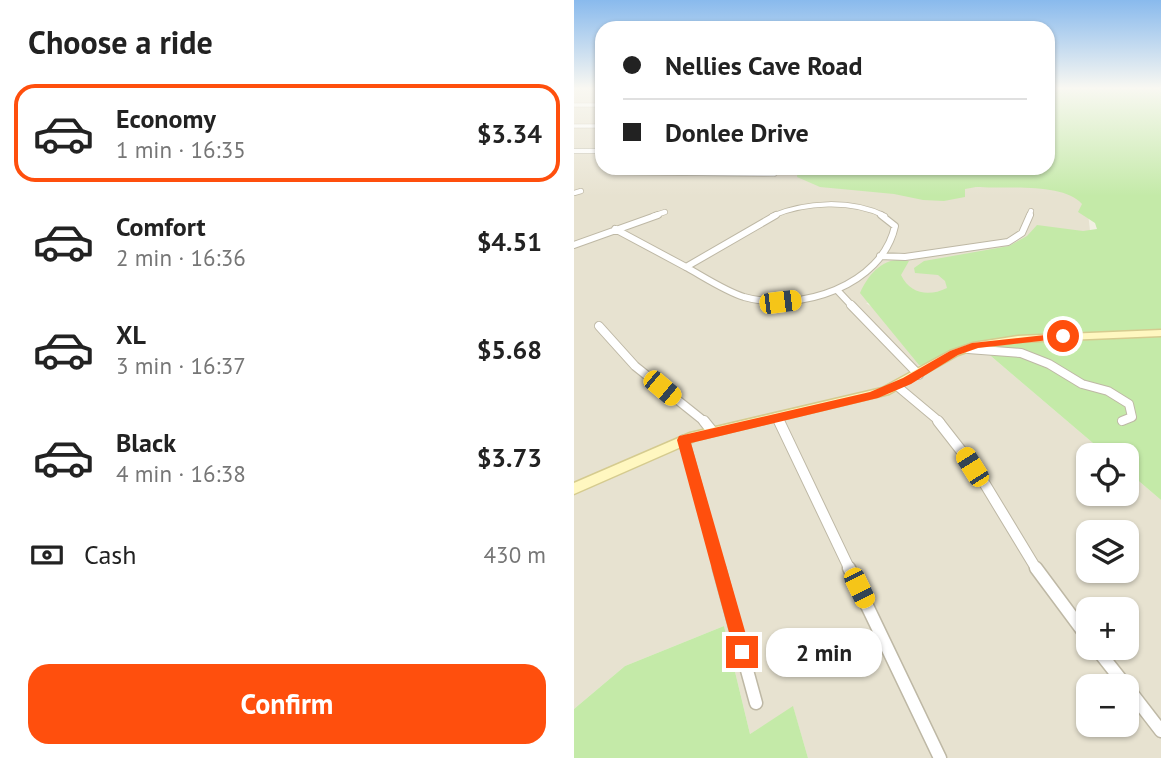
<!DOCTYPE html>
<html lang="en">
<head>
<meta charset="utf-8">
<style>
  body { margin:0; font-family:"PT Sans",sans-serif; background:#f2f2f2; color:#222; height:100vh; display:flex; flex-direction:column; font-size:26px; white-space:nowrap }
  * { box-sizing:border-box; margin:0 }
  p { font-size:23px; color:#767676 }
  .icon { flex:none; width:38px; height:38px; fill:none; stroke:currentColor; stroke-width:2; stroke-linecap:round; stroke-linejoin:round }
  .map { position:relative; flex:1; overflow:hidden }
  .drawer { display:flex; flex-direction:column; background:#fff; width:574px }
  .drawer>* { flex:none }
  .top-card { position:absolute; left:21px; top:21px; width:460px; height:154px; border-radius:21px; box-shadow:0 2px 5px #0004; display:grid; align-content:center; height:154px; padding:0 28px; background:#fff }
  .buttons { position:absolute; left:502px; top:443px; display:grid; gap:14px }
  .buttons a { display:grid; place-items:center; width:63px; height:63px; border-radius:14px; background:#fff; box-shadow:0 2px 5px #0004; font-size:35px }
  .end { position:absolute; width:32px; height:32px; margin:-16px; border:9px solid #ff4f0d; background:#fff; box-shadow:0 0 0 4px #fff }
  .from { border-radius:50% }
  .bubble { position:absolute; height:49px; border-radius:21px; background:#fff; box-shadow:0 2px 5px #0004; font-size:23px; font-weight:700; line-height:49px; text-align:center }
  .car { position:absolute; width:21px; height:42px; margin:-21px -10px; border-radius:9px; box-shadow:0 0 5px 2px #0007; background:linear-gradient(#f5c518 24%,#345 0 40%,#f5c518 0 76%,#345 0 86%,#f5c518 0) }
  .top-card b { display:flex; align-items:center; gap:24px; height:66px; font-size:26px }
  .top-card b+b { border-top:2px solid #e0e0e0 }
  .top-card i { width:18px; height:18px; background:#222 }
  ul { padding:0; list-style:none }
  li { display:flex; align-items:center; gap:21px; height:98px; margin:0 14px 10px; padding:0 14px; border:4px solid transparent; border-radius:21px }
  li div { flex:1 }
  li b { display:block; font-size:26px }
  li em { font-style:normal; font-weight:700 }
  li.selected { border-color:#ff4f0d }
  li>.icon { width:63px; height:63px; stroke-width:1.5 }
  h2 { padding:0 28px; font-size:32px; line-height:84px }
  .pay { display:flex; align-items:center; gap:18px; height:77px; padding:0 28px; font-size:26px }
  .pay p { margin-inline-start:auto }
  .action { display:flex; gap:14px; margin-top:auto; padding:14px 28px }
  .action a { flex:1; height:80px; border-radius:21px; background:#ff4f0d; color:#fff; font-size:28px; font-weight:700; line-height:80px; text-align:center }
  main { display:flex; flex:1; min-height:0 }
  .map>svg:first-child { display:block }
</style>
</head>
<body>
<main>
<section class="drawer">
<h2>Choose a ride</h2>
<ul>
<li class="selected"><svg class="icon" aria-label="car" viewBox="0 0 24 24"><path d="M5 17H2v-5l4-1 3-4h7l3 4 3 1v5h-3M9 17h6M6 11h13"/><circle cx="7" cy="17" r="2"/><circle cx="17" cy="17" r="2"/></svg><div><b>Economy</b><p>1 min · 16:35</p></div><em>$3.34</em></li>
<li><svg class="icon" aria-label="car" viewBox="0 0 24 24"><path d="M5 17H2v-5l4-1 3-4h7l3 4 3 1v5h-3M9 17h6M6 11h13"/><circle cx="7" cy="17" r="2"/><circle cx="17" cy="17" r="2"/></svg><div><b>Comfort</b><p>2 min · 16:36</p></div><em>$4.51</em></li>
<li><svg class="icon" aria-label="car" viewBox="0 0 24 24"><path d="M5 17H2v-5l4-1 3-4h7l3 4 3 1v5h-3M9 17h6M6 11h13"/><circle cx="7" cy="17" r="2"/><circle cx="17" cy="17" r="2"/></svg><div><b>XL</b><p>3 min · 16:37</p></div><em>$5.68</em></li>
<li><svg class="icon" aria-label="car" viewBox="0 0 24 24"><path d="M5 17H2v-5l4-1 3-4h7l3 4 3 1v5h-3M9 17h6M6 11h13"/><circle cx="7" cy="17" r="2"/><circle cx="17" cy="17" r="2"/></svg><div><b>Black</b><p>4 min · 16:38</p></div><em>$3.73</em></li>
</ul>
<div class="pay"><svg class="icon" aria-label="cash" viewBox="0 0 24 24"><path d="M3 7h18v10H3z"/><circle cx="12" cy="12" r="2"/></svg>Cash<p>430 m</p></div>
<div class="action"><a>Confirm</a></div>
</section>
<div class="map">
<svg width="587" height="758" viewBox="0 0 587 758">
  <rect width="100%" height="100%" fill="#f2f0e3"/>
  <path fill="#e7e2d0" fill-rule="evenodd" d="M0 89H28V168H474V104L502 103 519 258 399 288 292 303 376 359 389 353 411 351 533 455H514V494H553V471L587 500V758H234L219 707 176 734 150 626 51 666 0 709ZM514 532H553V570H514ZM514 609H553V648H514ZM514 686H553V724H514Z"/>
  <path fill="#c4eaa8" d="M474 89H587V500L553 471V455H533L411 351 389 353 363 368 345 365 286 293C295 273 311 255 335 261L327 275C336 294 355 297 373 288L371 281 364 275 341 273 340 268 350 261 435 246 453 236 463 225 509 231 523 229 521 223 504 212 508 204C490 182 429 189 402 187L391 189V197L370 201 349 200 320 194 246 187 223 177 224 168H474V130H479L474 126Z
    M150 626 176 734 219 706 234 758H0V709L51 666Z"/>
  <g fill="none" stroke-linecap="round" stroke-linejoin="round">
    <g stroke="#beb8a5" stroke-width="4.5">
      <path id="street-far5" d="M0 105H28
        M0 126H28"/>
    </g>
    <g stroke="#beb8a5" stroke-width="6">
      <path id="street-far4" d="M0 151H28
        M40 168 39 171 44 172 200 174
        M0 193 7 191
        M79 216 91 212
        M198 216C231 202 277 199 311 216
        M455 216 457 211"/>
    </g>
    <g stroke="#beb8a5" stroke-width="8">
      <path id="street-far3" d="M41 229 112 267
        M0 245 84 215
        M306 256 331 257 434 242 448 233 456 215
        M112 267C130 277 151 291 170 297 225 313 308 286 321 226L307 215
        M112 267 202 215
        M264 291 279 307"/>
    </g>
    <g stroke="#beb8a5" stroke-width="10">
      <path id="street-far2" d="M277 305 345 375
        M25 326 61 366 131 422
        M394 349 447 353 475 364 508 384 534 391 555 404 558 417 548 421
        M323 386 366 422
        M203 417 206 422"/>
    </g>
    <g stroke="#beb8a5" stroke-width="12">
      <path id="street-far1" d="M130 421 138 431
        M205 421 276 570
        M364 421 403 471 463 570
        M110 440 146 570"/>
    </g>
    <g stroke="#beb8a5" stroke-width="15">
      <path id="street" d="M145 568 182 703
        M275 568 366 758
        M462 568 514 638
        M522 648 552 686
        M553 687 587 731"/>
    </g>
    <g stroke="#d5cb8f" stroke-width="3">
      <path id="secondary" d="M587 330V336L444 342 404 348 384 355 315 394 123 440 0 494V483L116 433 308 388 376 351 399 343 444 336Z"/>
    </g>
    <use href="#street-far5" stroke="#fff" stroke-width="3.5"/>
    <use href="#street-far4" stroke="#fff" stroke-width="4.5"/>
    <use href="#street-far3" stroke="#fff" stroke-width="6"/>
    <use href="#street-far2" stroke="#fff" stroke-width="8"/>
    <use href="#street-far1" stroke="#fff" stroke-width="10"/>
    <use href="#street" stroke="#fff" stroke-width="12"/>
    <use href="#secondary" fill="#fff7c0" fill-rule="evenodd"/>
  </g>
  <linearGradient id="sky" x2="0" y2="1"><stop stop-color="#89baed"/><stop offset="0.45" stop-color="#f9f8f2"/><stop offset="1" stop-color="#f9f8f2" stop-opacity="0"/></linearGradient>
  <rect width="587" height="196" fill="url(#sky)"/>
  <path fill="#ff4f0d" d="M489 333 493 334V338L404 348 384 355 337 384 304 398 117 443 177 652 174 658 168 660 162 658 103 440 105 436 296 392 329 378 376 351 398 343Z"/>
</svg>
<div class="buttons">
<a><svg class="icon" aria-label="locate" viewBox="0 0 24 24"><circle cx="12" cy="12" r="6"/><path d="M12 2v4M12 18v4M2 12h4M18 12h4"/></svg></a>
<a><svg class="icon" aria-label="layers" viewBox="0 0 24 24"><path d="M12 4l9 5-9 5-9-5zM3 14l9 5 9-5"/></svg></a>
<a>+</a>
<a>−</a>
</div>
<i class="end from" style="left:489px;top:336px"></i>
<i class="end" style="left:168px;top:652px"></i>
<div class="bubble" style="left:192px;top:628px;width:116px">2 min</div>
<i class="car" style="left:206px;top:302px;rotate:83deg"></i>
<i class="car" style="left:88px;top:388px;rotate:130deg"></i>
<i class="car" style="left:398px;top:467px;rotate:328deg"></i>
<i class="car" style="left:285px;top:588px;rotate:154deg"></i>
<div class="top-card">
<b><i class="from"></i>Nellies Cave Road</b>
<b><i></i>Donlee Drive</b>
</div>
</div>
</main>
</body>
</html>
